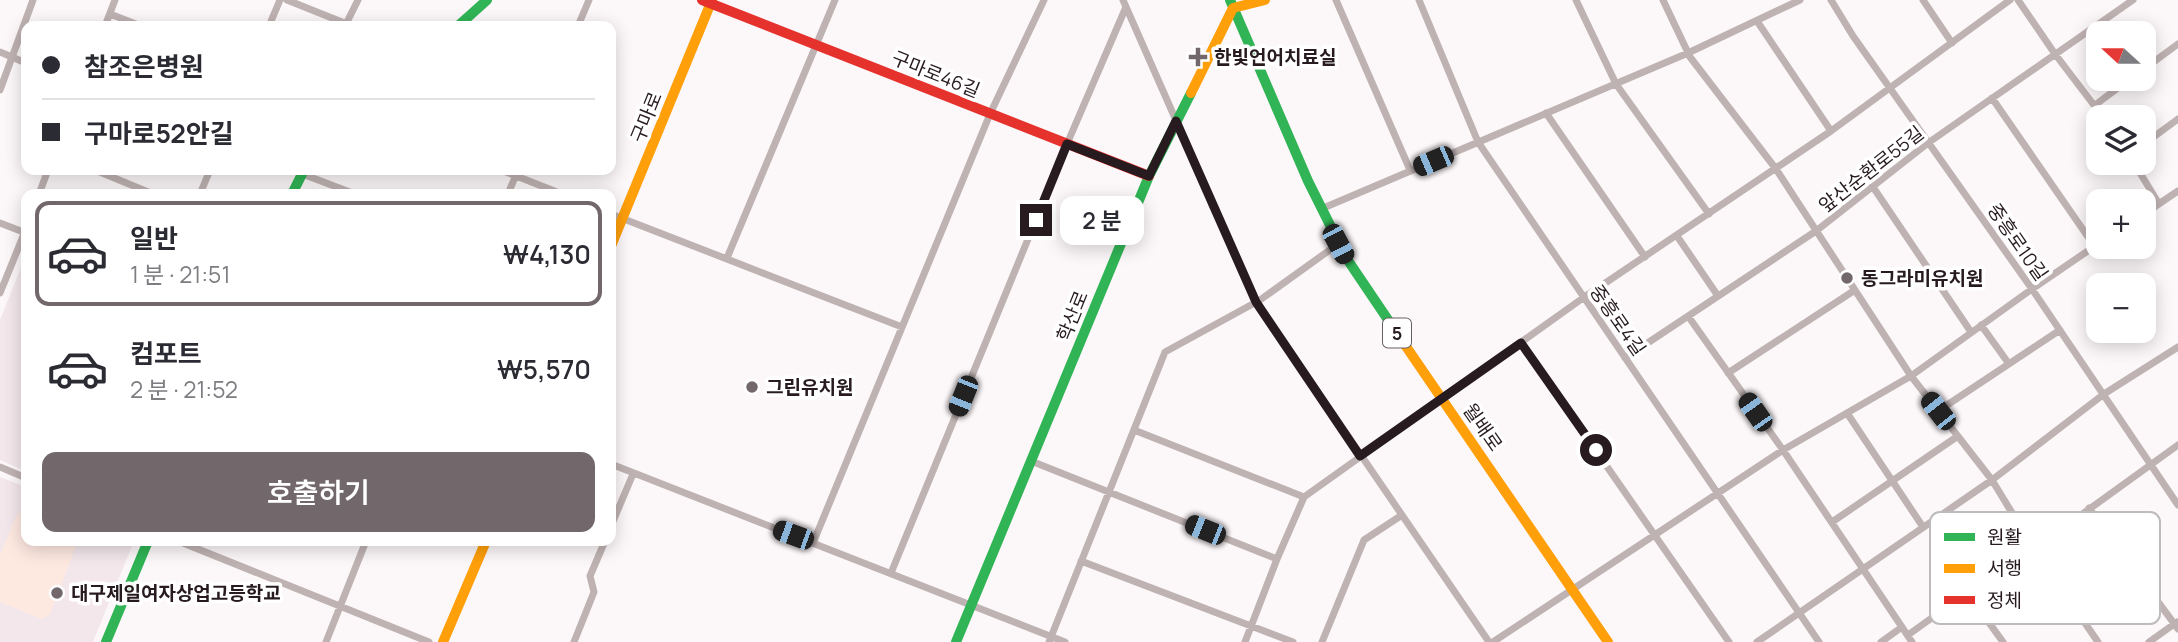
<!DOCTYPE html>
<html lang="ko">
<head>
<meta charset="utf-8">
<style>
  body { margin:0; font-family:Manrope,"Noto Sans KR",sans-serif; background:#f2f2f3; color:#2b2b33; height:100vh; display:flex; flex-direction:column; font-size:26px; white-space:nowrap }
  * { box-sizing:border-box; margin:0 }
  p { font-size:23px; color:#7c7c81 }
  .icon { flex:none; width:38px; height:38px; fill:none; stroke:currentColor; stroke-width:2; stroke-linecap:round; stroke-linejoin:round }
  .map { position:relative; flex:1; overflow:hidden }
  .side { position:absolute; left:21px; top:189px; width:595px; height:357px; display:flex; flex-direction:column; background:#fff; border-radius:14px; box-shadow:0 4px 18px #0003 }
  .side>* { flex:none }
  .top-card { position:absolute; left:21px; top:21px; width:595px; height:154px; border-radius:14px; box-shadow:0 4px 18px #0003; display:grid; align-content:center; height:154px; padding:0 21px; background:#fff }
  .needle { width:46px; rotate:291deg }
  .controls { position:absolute; left:2086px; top:21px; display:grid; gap:14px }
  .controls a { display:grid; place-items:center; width:70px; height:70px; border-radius:14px; background:#fff; box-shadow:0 4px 18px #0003; font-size:35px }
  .end { position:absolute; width:32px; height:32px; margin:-16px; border:9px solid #271b20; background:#fff; box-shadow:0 0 0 4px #fff }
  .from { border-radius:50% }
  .bubble { position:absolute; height:49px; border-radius:14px; background:#fff; box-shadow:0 4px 18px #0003; font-size:23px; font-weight:600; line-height:49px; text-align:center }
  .car { position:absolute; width:21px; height:42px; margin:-21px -10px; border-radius:9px; box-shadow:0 0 5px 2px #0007; background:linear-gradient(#222 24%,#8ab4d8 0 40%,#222 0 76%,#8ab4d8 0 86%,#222 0) }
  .top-card b { display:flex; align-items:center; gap:24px; height:66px; font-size:26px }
  .top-card b+b { border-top:2px solid #e1e1e2 }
  .top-card i { width:18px; height:18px; background:#2b2b33 }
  ul { padding:12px 0 0; list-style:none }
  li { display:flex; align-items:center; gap:21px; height:105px; margin:0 14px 10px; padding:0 7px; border:4px solid transparent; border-radius:14px }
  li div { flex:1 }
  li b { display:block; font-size:26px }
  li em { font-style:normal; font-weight:600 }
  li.on { border-color:#72686c }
  li>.icon { width:63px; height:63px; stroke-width:1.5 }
  .action { display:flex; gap:14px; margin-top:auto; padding:14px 21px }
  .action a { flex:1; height:80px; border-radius:14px; background:#72686c; color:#fff; font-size:28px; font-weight:600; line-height:80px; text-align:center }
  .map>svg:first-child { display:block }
</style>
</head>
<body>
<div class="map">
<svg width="2178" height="642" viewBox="0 0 2178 642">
  <rect width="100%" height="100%" fill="#fcf7f9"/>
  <path fill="#f3e7ec" d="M26 255V471L0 460V320Z
    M0 477 26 487V541H134L93 642H0Z"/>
  <path fill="#fee9e1" d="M26 509V541H78L50 614 42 619 0 602V555L17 514Z"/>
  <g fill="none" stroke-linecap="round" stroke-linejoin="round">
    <path stroke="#bfb2b2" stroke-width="7" d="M287 0 352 26
      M1123 0 1256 302 1489 642
      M1336 0 1410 170
      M1419 0 1478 142 1819 642
      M1576 0 1616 84 1709 214
      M1663 0 1690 57 1776 169 1911 376 1992 480 2034 549 2098 642
      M1831 0 1853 36 2032 289 2178 505
      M1923 0 1952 43
      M2018 0 2055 54 2103 117
      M110 14 141 26
      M1757 21 1831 131
      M346 24 358 0
      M105 26 115 0
      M269 26 280 0
      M578 26 589 0
      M0 52 26 63
      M2144 69 2178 44
      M0 90 33 0
      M1992 98 2095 247
      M2095 105 2130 79
      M1546 113 1645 257
      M2144 144 2178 119
      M2134 163 2159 204
      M95 170 153 194
      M292 170 355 194
      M501 170 562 194
      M1873 187 1971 332
      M39 194 48 170
      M200 194 210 170
      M508 194 518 170
      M1321 209 1688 53 1800 0
      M611 214 902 327
      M2144 214 2178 191
      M0 223 26 233
      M1677 236 1718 296
      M727 258 835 0
      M0 293 26 229
      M1688 316 1783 450 1912 642
      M1981 325 2009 364
      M1521 343 1729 642
      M1625 358 1816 231 1928 143 2133 0
      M1728 373 1855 290
      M1938 411 2060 330
      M1847 413 1923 527
      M1134 430 1304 497
      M1031 461 1277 559
      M611 464 1065 642
      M0 467 26 478
      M2089 508 2178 629
      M1832 522 1958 436
      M611 526 633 474
      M178 541 429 642
      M813 543 990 114 1044 0
      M1081 561 1293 642
      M891 573 1067 144 1126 7
      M1967 592 2003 642
      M1908 635 1997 571 2034 549 2178 445
      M326 642 366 541
      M574 642 594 592 590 576 605 541
      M1049 642 1165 352 1260 300 1338 244
      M1245 642 1277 559 1304 497 1583 298 1831 131 2010 0
      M1322 642 1364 540 1402 515
      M1493 642 1783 450 1911 376 2032 289 2098 244
      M1757 642 1992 480 2104 394 2178 347
      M1881 642 1902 627
      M2149 642 2177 622"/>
    <path stroke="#30b455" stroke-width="10" d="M1230 0 1308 181 1347 259 1403 342
      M458 26 487 0
      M292 194 304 170
      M106 642 148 541
      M956 642 1149 176 1191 93"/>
    <path stroke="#ff9f0a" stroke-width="10" d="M1191 93 1233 8 1265 0
      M611 246 712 0
      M1403 342 1608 642
      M443 642 486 541"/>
    <path stroke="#e5322d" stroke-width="10" d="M702 0 1149 176"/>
  </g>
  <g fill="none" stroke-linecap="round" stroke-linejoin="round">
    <path stroke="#271b20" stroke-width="9" d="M1036 220 1067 144 1149 176 1176 121 1256 302 1360 456 1521 343 1596 450"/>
  </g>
  <g fill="#72686c" stroke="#fff" stroke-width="2.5">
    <path d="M1194.5 46.5h7v7h7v7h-7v7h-7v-7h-7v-7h7z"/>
    <circle cx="1847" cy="278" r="7"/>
    <circle cx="752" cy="387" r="7"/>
    <circle cx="57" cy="593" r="7"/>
  </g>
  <g text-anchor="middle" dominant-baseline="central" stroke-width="7" stroke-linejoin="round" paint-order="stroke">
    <rect fill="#fff" stroke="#685f63" stroke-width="2" x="1383" y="318.5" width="28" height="29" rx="5"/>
    <g font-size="18" font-weight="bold" fill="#271b20">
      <text x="1397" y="333">5</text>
    </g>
    <g font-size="19" font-weight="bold" fill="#271b20" stroke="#fff" text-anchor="start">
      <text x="1214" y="57">한빛언어치료실</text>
      <text x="1861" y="278">동그라미유치원</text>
      <text x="766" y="387">그린유치원</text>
      <text x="71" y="593">대구제일여자상업고등학교</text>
    </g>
    <g font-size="19" fill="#271b20" stroke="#fff">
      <text transform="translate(936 74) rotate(22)">구마로46길</text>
      <text transform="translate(646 117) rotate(-68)">구마로</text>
      <text transform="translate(1871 169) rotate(-38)">앞산순환로55길</text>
      <text transform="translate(2018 242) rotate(55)">중흥로10길</text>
      <text transform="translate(1072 316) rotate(-68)">학산로</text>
      <text transform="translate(1618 320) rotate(55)">중흥로4길</text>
      <text transform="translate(1483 427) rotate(55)">월배로</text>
    </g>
  </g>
  <rect x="1930" y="512" width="230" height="112" rx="10" fill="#fff" stroke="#bebbbc" stroke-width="2"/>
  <rect x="1944" y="533" width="31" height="8" fill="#30b455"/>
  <rect x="1944" y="564" width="31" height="9" fill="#ff9f0a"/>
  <rect x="1944" y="596" width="31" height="8" fill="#e5322d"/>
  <g font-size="19" fill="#271b20">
    <text x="1987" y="544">원활</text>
    <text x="1987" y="575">서행</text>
    <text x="1987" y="607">정체</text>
  </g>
</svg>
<div class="controls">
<a><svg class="needle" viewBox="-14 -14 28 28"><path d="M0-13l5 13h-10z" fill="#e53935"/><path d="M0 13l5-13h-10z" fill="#7c7c81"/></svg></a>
<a><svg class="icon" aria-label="layers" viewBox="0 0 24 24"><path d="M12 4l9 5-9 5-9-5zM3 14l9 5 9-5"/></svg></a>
<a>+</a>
<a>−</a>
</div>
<i class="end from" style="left:1596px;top:450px"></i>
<i class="end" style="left:1036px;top:220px"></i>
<div class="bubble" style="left:1060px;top:196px;width:84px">2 분</div>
<i class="car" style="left:1433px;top:161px;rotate:247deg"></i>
<i class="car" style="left:1338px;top:244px;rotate:152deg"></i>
<i class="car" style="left:963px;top:396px;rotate:202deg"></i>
<i class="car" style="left:1938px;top:411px;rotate:322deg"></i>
<i class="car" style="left:1755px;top:412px;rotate:325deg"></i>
<i class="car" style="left:1205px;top:530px;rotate:292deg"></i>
<i class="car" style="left:793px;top:535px;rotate:290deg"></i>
<div class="top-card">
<b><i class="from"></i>참조은병원</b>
<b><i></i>구마로52안길</b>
</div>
<section class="side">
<ul>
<li class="on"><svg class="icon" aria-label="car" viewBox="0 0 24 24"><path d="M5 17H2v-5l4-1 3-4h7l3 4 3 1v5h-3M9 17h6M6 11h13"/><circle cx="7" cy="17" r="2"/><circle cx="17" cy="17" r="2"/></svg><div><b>일반</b><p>1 분 · 21:51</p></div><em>₩4,130</em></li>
<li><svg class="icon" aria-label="car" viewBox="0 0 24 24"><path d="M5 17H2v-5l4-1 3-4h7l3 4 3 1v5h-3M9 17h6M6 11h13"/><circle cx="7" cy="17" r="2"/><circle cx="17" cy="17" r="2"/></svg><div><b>컴포트</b><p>2 분 · 21:52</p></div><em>₩5,570</em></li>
</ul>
<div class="action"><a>호출하기</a></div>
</section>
</div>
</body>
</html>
